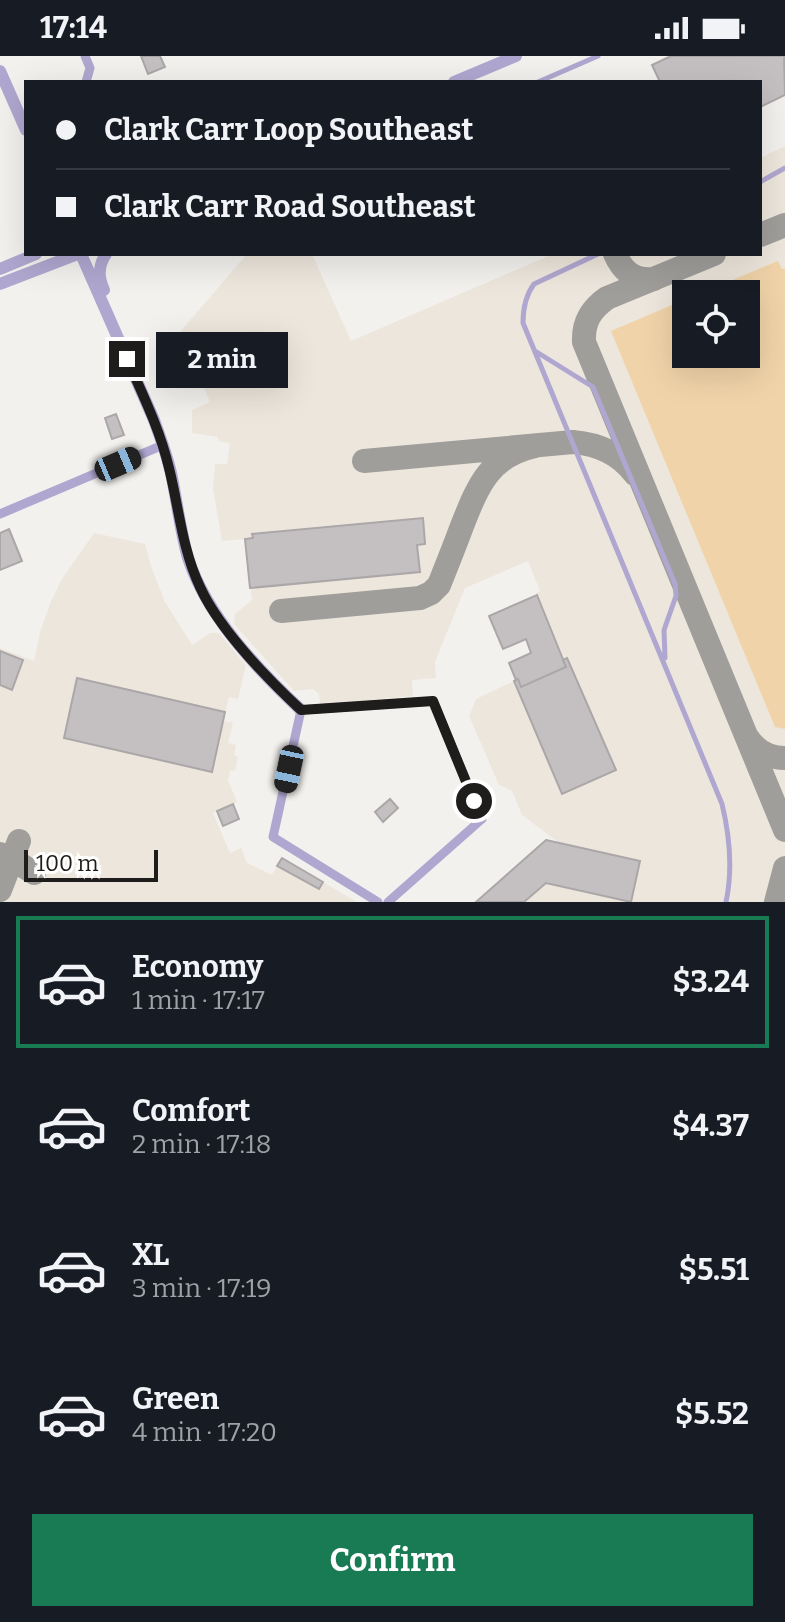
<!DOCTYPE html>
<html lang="en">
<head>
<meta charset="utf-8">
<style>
  body { margin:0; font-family:Bitter,serif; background:#242831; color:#f1f3f6; height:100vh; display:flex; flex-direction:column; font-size:30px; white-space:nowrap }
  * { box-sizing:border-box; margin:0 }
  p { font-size:26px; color:#9ea1a6 }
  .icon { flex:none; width:44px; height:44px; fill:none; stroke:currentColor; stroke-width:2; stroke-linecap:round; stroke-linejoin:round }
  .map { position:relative; height:846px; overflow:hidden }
  .details { display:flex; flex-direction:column; background:#171b24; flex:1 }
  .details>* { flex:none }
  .banner { position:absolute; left:24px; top:24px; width:738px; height:176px; border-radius:0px; box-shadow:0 8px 32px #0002; display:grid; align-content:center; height:176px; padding:0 32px; background:#171b24 }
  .tools { position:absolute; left:672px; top:224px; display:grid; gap:16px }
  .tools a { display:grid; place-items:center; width:88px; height:88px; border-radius:0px; background:#171b24; box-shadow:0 8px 32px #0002; font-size:40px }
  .scale { position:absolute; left:24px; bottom:20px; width:134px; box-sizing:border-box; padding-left:8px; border:4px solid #1e1d1c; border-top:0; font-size:22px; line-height:28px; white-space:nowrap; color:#1e1d1c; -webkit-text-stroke:6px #fffffe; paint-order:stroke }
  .end { position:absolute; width:36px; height:36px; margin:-18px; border:10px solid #1e1d1c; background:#fff; box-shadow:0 0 0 4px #fff }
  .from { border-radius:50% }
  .bubble { position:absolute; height:56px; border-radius:0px; background:#171b24; box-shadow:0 8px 32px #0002; font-size:26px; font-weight:700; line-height:56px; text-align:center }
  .car { position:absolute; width:24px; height:48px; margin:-24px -12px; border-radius:10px; box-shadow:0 0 6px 2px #0007; background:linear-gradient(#222 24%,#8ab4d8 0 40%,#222 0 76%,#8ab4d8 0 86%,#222 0) }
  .banner b { display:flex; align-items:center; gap:28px; height:76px; font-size:30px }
  .banner b+b { border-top:2px solid #363941 }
  .banner i { width:20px; height:20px; background:#f1f3f6 }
  ul { padding:14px 0 0; list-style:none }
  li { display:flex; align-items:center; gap:24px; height:132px; margin:0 16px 12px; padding:0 16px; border:4px solid transparent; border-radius:0px }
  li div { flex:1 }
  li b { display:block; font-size:30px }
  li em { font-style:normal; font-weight:700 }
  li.current { border-color:#197b53 }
  li>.icon { width:72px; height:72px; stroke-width:1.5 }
  .primary-button { display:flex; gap:16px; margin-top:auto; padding:16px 32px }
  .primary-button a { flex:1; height:92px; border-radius:0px; background:#197b53; color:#fff; font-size:32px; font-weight:700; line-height:92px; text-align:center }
  .status { display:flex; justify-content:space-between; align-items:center; height:56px; padding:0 40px; background:#171b24; direction:ltr }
  .status svg { height:22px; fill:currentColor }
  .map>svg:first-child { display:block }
</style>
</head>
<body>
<div class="status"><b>17:14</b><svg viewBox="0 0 49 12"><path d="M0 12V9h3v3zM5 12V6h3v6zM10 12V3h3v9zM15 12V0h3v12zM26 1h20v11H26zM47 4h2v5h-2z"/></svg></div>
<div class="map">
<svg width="785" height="846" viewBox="0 0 785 846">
  <rect width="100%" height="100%" fill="#f3f1ee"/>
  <path fill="#ede6dc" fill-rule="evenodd" d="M785 90V846H476L558 786 522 759 512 735 499 729 469 660 476 643 516 624 509 607 531 597 525 584 503 593 489 560 536 539V537L540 535 528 505 465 532 435 606 436 622 413 624 412 626 413 640 320 649 319 638 313 633 294 635 234 568 235 558 252 544 245 483 222 485 213 433 215 408H227L230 387 218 385V381L192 377V354L210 346 180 276 247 198H312L351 285 553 198H760V102ZM686 238H746V298H686Z
    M94 477 145 488 151 510 165 546 192 589 210 577H219L246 609 238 643 229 641 223 665 233 667 228 687 236 689 234 699 238 701 235 715 230 714 228 724 237 746 233 748 239 763 223 770 217 755 213 757 230 797 241 792 247 807 272 819 282 802 357 846H0V592L34 605 40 576 51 545 62 523Z"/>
  <path fill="#f0d3a8" d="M778 205 782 213H785V673L775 671 611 275 686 243V298H746V238H699Z"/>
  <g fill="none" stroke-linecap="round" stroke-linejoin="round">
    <path stroke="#9f9e9b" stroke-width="24" d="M760 179 785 169
      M615 198C623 216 634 225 654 223
      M714 198 607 242C591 253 583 266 584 286L785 774
      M364 405 573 386C598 388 620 398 635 418
      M281 555 420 542 431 537 439 529C447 509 455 489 462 470 478 430 489 400 535 390
      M747 681C756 695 769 702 785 702
      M0 798 12 803 34 817
      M0 834 19 785
      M776 846 785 812"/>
  </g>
  <path fill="#c4c0c1" stroke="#aba7a8" stroke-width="2" d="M141 0H160L165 11 148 18Z
    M671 0H784L785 39 760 51V26H660L652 9Z
    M260 285 271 308 239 323 228 300 254 290 253 288Z
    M225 315 231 328 222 331 216 319Z
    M116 358 124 379 112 383 105 362Z
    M423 462 425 488 417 489 420 516 250 532 245 483 253 482 252 478Z
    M9 473 22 505 0 514V477Z
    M537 539 566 611 521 631 518 623 516 624 509 607 531 597 526 583 503 593 489 560Z
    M0 595 23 604 12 634 0 629Z
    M567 602 616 714 562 738 514 625 518 623 521 631 566 611 563 604Z
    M77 622 225 656 212 716 64 682Z
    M390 743 398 752 383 766 375 756Z
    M233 748 239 763 223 770 217 755Z
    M233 748 239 763 223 770 217 755Z
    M546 784 640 805 631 846 546 827 524 846H476Z
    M282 802 323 826 319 833 277 810Z"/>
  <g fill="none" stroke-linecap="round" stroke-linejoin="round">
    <path stroke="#b0a7d0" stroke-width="5" d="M538 26 598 0
      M760 126 785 112
      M598 198 534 228C525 240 523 253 523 267L722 748C730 781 733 813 726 846
      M535 295 593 331 675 528 676 540 664 574 665 602"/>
    <path stroke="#b0a7d0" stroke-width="9" d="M85 0 90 12 86 26
      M0 458 163 389
      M378 846 273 781 301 654 433 645 482 763 388 846"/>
    <path stroke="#b0a7d0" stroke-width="12" d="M0 15 26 74
      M454 26 516 0
      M81 198 154 364C160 381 167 399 171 417 177 445 180 474 188 502 207 560 257 613 301 654
      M0 213 36 198
      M0 228 78 198
      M104 234C98 221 98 210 106 198"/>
  </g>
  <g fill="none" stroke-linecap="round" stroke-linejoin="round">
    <path stroke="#1e1d1c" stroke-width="10" d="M127 303C143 339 160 374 169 412 179 452 182 493 200 531 219 573 268 623 301 654L433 645 474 745"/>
  </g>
</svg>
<div class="tools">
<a><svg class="icon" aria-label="locate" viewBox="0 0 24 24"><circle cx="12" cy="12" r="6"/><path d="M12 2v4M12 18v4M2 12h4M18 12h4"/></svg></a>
</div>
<div class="scale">100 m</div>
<i class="end from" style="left:474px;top:745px"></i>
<i class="end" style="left:127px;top:303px"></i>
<div class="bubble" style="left:156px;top:276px;width:132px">2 min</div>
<i class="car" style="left:118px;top:408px;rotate:67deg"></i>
<i class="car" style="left:289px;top:713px;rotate:192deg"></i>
<div class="banner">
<b><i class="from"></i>Clark Carr Loop Southeast</b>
<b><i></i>Clark Carr Road Southeast</b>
</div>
</div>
<section class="details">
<ul>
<li class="current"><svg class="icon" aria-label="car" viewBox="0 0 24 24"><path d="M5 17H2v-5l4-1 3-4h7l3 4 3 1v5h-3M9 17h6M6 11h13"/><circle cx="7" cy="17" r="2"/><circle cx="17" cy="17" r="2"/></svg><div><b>Economy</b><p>1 min · 17:17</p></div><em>$3.24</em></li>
<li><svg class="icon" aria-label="car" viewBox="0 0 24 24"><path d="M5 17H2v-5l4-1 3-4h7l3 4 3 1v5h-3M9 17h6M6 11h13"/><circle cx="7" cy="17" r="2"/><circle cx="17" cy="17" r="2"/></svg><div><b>Comfort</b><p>2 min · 17:18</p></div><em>$4.37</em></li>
<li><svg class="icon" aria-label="car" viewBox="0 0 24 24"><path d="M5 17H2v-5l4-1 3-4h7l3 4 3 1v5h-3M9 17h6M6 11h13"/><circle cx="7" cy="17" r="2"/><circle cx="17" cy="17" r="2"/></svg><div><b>XL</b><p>3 min · 17:19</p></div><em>$5.51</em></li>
<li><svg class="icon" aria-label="car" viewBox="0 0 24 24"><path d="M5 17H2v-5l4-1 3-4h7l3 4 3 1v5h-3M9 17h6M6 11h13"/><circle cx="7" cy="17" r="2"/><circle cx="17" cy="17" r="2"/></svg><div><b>Green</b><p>4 min · 17:20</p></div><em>$5.52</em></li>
</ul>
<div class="primary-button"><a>Confirm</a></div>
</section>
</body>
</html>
